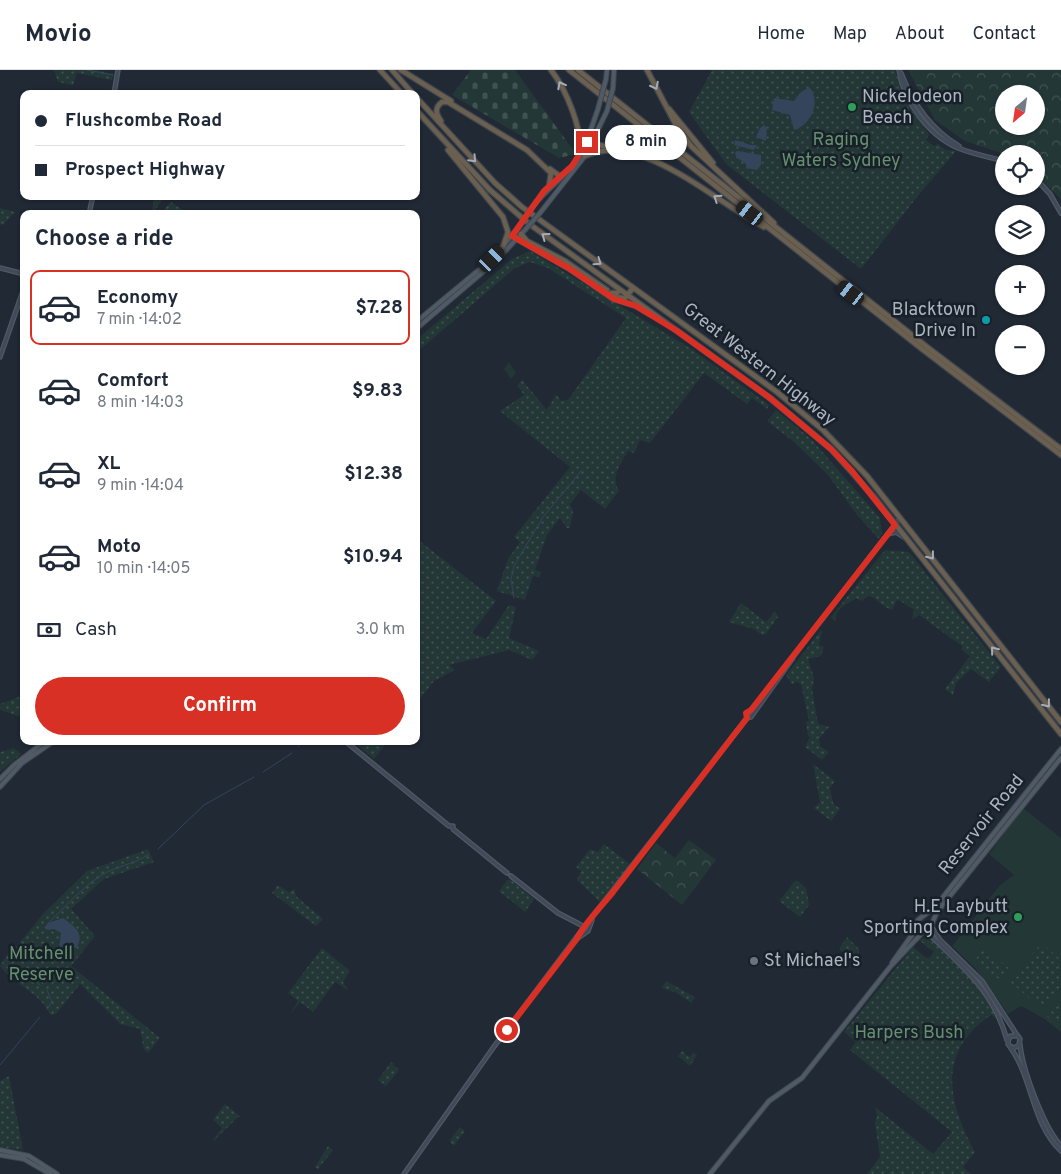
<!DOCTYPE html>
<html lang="en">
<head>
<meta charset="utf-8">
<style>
  body { margin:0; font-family:Overpass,sans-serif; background:#f6f6f7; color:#1f2937; height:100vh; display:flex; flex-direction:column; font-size:19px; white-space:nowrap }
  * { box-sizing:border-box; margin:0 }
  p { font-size:16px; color:#747a83 }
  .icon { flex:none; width:28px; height:28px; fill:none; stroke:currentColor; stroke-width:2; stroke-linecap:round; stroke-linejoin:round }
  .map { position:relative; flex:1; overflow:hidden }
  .sheet { position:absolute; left:20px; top:140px; width:400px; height:535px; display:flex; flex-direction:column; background:#fff; border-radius:10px; box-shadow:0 1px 4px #0004 }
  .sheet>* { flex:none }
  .banner { position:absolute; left:20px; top:20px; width:400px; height:110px; border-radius:10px; box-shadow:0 1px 4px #0004; display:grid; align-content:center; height:110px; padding:0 15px; background:#fff }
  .needle { width:32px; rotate:209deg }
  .buttons { position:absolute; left:995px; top:15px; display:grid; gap:10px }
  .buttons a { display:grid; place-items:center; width:50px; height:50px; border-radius:50%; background:#fff; box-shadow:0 1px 4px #0004; font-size:25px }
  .end { position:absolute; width:22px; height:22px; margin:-11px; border:6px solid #d93025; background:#fff; box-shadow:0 0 0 2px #fff }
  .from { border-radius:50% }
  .bubble { position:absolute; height:35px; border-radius:18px; background:#fff; box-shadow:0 1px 4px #0004; font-size:16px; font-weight:700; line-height:35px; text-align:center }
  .car { position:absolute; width:15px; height:30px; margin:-15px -8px; border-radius:6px; box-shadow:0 0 4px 1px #0007; background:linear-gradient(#222 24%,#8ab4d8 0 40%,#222 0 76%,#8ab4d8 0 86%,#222 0) }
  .banner b { display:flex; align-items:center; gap:18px; height:48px; font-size:19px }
  .banner b+b { border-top:1px solid #e0e1e3 }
  .banner i { width:12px; height:12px; background:#1f2937 }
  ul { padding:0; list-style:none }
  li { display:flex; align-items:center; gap:15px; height:75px; margin:0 10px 8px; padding:0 5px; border:2px solid transparent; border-radius:10px }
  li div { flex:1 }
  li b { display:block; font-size:19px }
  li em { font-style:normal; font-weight:700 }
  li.current { border-color:#d93025 }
  li>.icon { width:45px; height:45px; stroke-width:1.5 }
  h2 { padding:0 15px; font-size:22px; line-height:60px }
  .pay { display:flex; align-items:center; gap:12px; height:55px; padding:0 15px; font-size:19px }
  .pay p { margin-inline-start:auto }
  .cta { display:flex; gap:10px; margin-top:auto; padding:10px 15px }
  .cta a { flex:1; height:58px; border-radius:30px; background:#d93025; color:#fff; font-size:20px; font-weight:700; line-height:58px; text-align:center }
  header { display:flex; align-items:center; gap:30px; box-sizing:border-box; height:70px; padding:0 25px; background:#fff; border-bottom:1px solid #e0e1e3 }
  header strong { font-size:24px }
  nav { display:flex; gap:28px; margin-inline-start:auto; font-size:18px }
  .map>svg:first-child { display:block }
</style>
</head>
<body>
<header>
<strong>Movio</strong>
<nav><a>Home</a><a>Map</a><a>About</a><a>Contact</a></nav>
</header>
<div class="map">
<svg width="1061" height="1104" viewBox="0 0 1061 1104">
  <defs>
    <pattern id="forest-crowns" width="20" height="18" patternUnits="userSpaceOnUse" patternTransform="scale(1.25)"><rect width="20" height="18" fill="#243737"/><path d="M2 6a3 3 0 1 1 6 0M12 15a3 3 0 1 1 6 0" fill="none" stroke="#415252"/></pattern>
    <pattern id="cemetery-stones" width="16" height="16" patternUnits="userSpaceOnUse" patternTransform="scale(1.25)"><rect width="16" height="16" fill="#243737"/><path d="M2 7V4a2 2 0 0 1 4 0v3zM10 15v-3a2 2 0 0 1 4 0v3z" fill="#415252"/></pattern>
    <pattern id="park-dots" width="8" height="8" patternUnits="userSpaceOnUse" patternTransform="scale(1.25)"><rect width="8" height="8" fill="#243737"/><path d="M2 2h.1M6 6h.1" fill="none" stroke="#415252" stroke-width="1.8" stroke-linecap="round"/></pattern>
  </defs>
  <rect width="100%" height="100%" fill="#202934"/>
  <path fill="#243737" d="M509 292 516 303 511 309 504 299Z
    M1023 738 1061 768V962L1043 948 1021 936 1008 944 975 898 952 876 1000 815 1014 805 989 784Z"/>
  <path fill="url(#forest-crowns)" fill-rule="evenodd" d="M908 0H1061V129L1036 105V84H1004L965 71 935 50ZM1004 24H1036V56H1004Z
    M689 770 716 790 682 835 637 799 656 773 675 788Z"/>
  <path fill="url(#cemetery-stones)" d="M471 0H515L576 84 559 88 452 25Z"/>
  <path fill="url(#park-dots)" d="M54 0H95L114 4 112 10 77 3 73 15 58 12Z
    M712 0H895L908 36 929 64 926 70 934 76 938 74 946 80 956 81 917 127 861 199 726 94 689 42Z
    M154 126H165L152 144Z
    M171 132 188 144H160Z
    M0 138 15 142 3 155 0 154Z
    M530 181 690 278 769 335 767 339 752 328 747 334 704 303 650 373 640 370 634 383 628 381C621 394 610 406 619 421L605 439 581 420 570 434 573 441 570 458H567L560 448 547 465 535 500 541 502 540 507 533 506 525 530 497 521 508 489 520 472 514 467 570 397 500 341 524 325 517 315 522 310 547 340 556 324 561 331 568 330 626 248 548 198 530 192 515 198 416 283V270L512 189Z
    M776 340 812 370 880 448 882 464 879 469 857 445 828 405 794 372 767 351Z
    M416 468 496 531 472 563 486 569 509 535 516 537 509 568 539 581 532 590 509 580 449 595 455 600 434 611 416 634Z
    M885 480 909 482 1001 597 989 612 971 599 956 613 953 625 945 619 970 586 962 580V576L919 545 912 550 914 539C906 537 905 532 897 530L892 540C881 537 878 528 868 526L862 531 856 528C846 536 834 538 836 552L832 549 831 547Z
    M741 533 766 552 775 541 778 547 766 564 762 565 754 559 729 552Z
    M822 559 819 575 824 577 821 586 808 589 814 608 812 619 818 654 829 657 819 669 820 676 829 682 822 690 805 677 810 667 808 666 806 652 809 651 801 614 797 612 792 614 786 605Z
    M24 625V643L21 647 0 640V634Z
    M352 671H388L374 689Z
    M14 678 21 684 0 702V682Z
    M813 694 835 711 830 718 833 733 840 739 831 751 814 738 820 732Z
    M604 774 630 794 600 832 577 810 581 801 576 797 590 779 598 782Z
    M148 779 154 792 104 809 71 839 95 866 71 896 160 968 148 983 144 980 140 959 120 954 80 914 56 944 50 945C42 923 13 915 0 896L11 879 13 881 43 844 87 801Z
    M507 810H511L534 829 525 842 499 821Z
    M795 811H798L806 818 809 835 800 847 779 831Z
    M278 815 289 822 294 819 297 827 323 849 316 856 272 823Z
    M847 867 859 879V895L839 879Z
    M928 867 975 912 999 950 991 945C937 981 947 1032 975 1082L963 1097 971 1104H867L880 1087 875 1053 877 1046 875 1037 933 1084 952 1062 850 980 856 972 844 962 913 877 928 889 934 882 919 870Z
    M1041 873 1061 890V916L1042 939 1010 912Z
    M322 878 350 901 343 912 348 920 335 912 313 942 300 932 290 944 298 931 288 923Z
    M984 878 1011 900 1002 912 975 890Z
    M666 911 695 927 691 933 677 923 662 918Z
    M1061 925V958L1045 945Z
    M682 981 689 987 694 983 697 985 690 996 678 986Z
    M391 992 399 1000 386 1016 378 1010Z
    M9 1006 23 1080 0 1077V1011Z
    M225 1034 241 1047H237C230 1057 222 1061 214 1071L213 1070 222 1058 213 1050Z
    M460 1057 465 1061 454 1076 449 1071Z
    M328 1076 333 1080 318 1099 315 1097Z"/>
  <path fill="#33445b" d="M809 17C822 30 811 56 794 60L790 45 772 40 774 28 794 31 800 23Z
    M764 55 767 58 766 71 756 67 760 58Z
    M735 70 751 75H757L754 80 734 75Z
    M738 81 761 85V95L757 100 746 98V94L736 87 735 82Z
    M63 848C74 856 85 863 77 877L63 882 59 878 61 863 54 859 48 860 44 858 48 853Z"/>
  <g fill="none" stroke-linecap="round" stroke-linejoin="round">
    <path stroke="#33445b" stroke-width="1" d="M87 0 113 5
      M514 528 511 509 514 496 543 447 582 400
      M298 677 302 671
      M263 702 292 683
      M158 779 204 735 254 707
      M48 853C65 838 80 819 100 806 115 796 134 795 149 784
      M47 880 59 878
      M33 884 39 880
      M34 909 40 915
      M47 920 52 932 47 939
      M0 995 40 947"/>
    <g stroke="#505863" stroke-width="5.5">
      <path id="secondary" d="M899 0C904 32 928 65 958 78 973 84 989 87 1004 91
        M901 3C913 34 930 59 959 76
        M114 24 118 0
        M1036 109 1050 124 1061 143
        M89 144 93 126
        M0 198 24 204
        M0 287 24 218
        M888 464 896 462 905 468
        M762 627 900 448
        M749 642 758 632
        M345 671 449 756H453V759L507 803
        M511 806 558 843 583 856
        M931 856 940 870 982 911 1017 965
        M582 860 747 648 751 647 793 588
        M926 861C961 896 993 919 1007 970
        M578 868 588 861 592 850
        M1020 974C1022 999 1044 1058 1061 1076
        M1010 976 1014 978 1019 975 1020 969 1018 966H1010L1008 972V974C1033 1006 1031 1053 1061 1081
        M404 1104 493 978 582 860"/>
    </g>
    <g stroke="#3c444e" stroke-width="6">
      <path id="primary" d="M606 9 607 0
        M613 18 614 0
        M533 136C545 121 560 111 572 96 585 80 591 59 598 39
        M540 143 585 86 607 41
        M416 252 492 189 519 157
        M416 259 496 191 525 160
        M0 709 14 695 45 671
        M0 717 22 693 54 671
        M917 854 922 860 930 858 937 842 1061 688
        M892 893 914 862 918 850 935 837 1061 679
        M0 1080 29 1086 57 1104
        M0 1085 24 1089 50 1104
        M710 1104 769 1031 802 1008 890 897 924 861"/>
    </g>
    <g stroke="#3d454f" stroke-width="7">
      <path id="highway" d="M380 0 402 24
        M392 0 413 24
        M401 0 451 31
        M551 0C566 19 583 60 580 84
        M569 0 922 279 1061 385
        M578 0 927 277 1061 379
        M647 0 675 53 691 76 774 153
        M416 27 495 113 522 137 777 322 823 360 867 406 1061 652
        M669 39 713 93
        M416 40 490 120 528 153 770 328 831 379 873 426 1061 664
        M441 51C436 44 434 38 442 32H448L527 80 551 103 549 117
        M580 65 590 73 613 78
        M448 80 503 147 508 162 503 177
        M585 86C641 60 716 133 764 157
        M550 99 561 107
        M521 164 527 171 565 191 607 220
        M512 166 570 199 614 229 636 236 650 244
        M611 223H617L620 220
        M615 227 625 228 633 218"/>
    </g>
    <use href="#secondary" stroke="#414a58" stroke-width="3"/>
    <use href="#primary" stroke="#505a65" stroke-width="4"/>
    <use href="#highway" stroke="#6b6050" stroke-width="4.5"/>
    <g stroke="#3c444e" stroke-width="6" stroke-linecap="butt">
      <path id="primary-bridge" d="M598 39 606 9
        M607 41 613 18
        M519 157 533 136
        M525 160 540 143"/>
    </g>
    <use href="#primary-bridge" stroke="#505a65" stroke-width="4"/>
  </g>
  <defs><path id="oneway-chevron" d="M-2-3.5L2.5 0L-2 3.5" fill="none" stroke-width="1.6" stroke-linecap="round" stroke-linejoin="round" transform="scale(1.25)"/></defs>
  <g stroke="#a6acb7">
    <use href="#oneway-chevron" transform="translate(561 15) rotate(-118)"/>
    <use href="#oneway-chevron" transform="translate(655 16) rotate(63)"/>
    <use href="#oneway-chevron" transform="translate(473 89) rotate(47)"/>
    <use href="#oneway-chevron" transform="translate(717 128) rotate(-146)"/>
    <use href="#oneway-chevron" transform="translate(545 166) rotate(-144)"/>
    <use href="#oneway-chevron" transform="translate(598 192) rotate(35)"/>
    <use href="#oneway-chevron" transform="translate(931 486) rotate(52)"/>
    <use href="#oneway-chevron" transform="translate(994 580) rotate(-129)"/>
    <use href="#oneway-chevron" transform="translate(1047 634) rotate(52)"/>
  </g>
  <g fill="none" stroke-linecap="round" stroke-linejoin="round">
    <path stroke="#d93025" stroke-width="6" d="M507 960 576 870C585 853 600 838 613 822L747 648 746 643 751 640 895 455 852 401 831 379 770 328 677 261 636 236 614 229 570 199 512 166 544 121 572 96 587 72"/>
  </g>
  <g fill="#2e9e5b" stroke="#182029" stroke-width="2">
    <circle cx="852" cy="37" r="5"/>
    <circle cx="1018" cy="847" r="5"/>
  </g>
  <circle fill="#0f9aa8" stroke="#182029" stroke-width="2" cx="986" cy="250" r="5"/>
  <circle fill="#6b7280" stroke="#182029" stroke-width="2" cx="754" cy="891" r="5"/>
  <g text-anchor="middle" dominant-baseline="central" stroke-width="5" stroke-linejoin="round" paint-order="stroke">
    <g font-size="18" fill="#acb5c2" stroke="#182029" text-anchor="start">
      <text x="862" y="27">Nickelodeon<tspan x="862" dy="21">Beach</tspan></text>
      <text x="976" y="240" text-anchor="end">Blacktown<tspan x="976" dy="21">Drive In</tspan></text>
      <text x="1008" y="837" text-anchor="end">H.E Laybutt<tspan x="1008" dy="21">Sporting Complex</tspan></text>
      <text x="764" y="891">St Michael's</text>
    </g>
    <g font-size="18" fill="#66916f" stroke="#182029">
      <text x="841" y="70">Raging<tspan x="841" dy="21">Waters Sydney</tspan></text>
      <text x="41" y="884">Mitchell<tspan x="41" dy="21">Reserve</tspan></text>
      <text x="909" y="963">Harpers Bush</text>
    </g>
    <g font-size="18" fill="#acb5c2" stroke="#182029">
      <text transform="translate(759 295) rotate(38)">Great Western Highway</text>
      <text transform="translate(982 755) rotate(-51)">Reservoir Road</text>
    </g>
  </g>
</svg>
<div class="buttons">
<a><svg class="needle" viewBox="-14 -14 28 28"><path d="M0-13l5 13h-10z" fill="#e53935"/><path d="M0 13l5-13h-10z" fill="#747a83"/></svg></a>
<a><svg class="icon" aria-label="locate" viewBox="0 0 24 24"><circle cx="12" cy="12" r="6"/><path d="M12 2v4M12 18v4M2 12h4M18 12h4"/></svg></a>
<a><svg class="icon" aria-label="layers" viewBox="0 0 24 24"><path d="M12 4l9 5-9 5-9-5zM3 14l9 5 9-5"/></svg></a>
<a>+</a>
<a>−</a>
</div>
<i class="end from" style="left:507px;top:960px"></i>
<i class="end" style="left:587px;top:72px"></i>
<div class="bubble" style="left:605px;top:55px;width:82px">8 min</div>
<i class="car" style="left:750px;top:143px;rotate:308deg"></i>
<i class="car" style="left:492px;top:189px;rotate:45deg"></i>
<i class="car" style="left:851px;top:223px;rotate:308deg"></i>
<div class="banner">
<b><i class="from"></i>Flushcombe Road</b>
<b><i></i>Prospect Highway</b>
</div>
<section class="sheet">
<h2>Choose a ride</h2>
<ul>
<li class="current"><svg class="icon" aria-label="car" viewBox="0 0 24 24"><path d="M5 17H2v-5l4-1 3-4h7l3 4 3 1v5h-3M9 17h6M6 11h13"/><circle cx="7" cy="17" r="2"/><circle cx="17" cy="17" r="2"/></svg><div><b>Economy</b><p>7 min · 14:02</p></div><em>$7.28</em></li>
<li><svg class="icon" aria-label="car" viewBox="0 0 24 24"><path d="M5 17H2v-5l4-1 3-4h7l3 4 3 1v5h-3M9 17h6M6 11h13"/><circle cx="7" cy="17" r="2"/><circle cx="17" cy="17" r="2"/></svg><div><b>Comfort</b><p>8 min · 14:03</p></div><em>$9.83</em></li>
<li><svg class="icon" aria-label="car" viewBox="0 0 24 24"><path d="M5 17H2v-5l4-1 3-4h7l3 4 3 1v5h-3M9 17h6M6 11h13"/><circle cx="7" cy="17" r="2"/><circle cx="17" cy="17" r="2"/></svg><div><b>XL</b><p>9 min · 14:04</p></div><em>$12.38</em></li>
<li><svg class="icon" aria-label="car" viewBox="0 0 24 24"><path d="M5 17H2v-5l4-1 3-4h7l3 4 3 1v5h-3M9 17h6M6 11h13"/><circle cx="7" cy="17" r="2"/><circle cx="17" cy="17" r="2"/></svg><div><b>Moto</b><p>10 min · 14:05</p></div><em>$10.94</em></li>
</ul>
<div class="pay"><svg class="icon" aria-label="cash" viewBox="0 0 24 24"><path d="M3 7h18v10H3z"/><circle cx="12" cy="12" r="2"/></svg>Cash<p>3.0 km</p></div>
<div class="cta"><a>Confirm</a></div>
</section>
</div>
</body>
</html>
